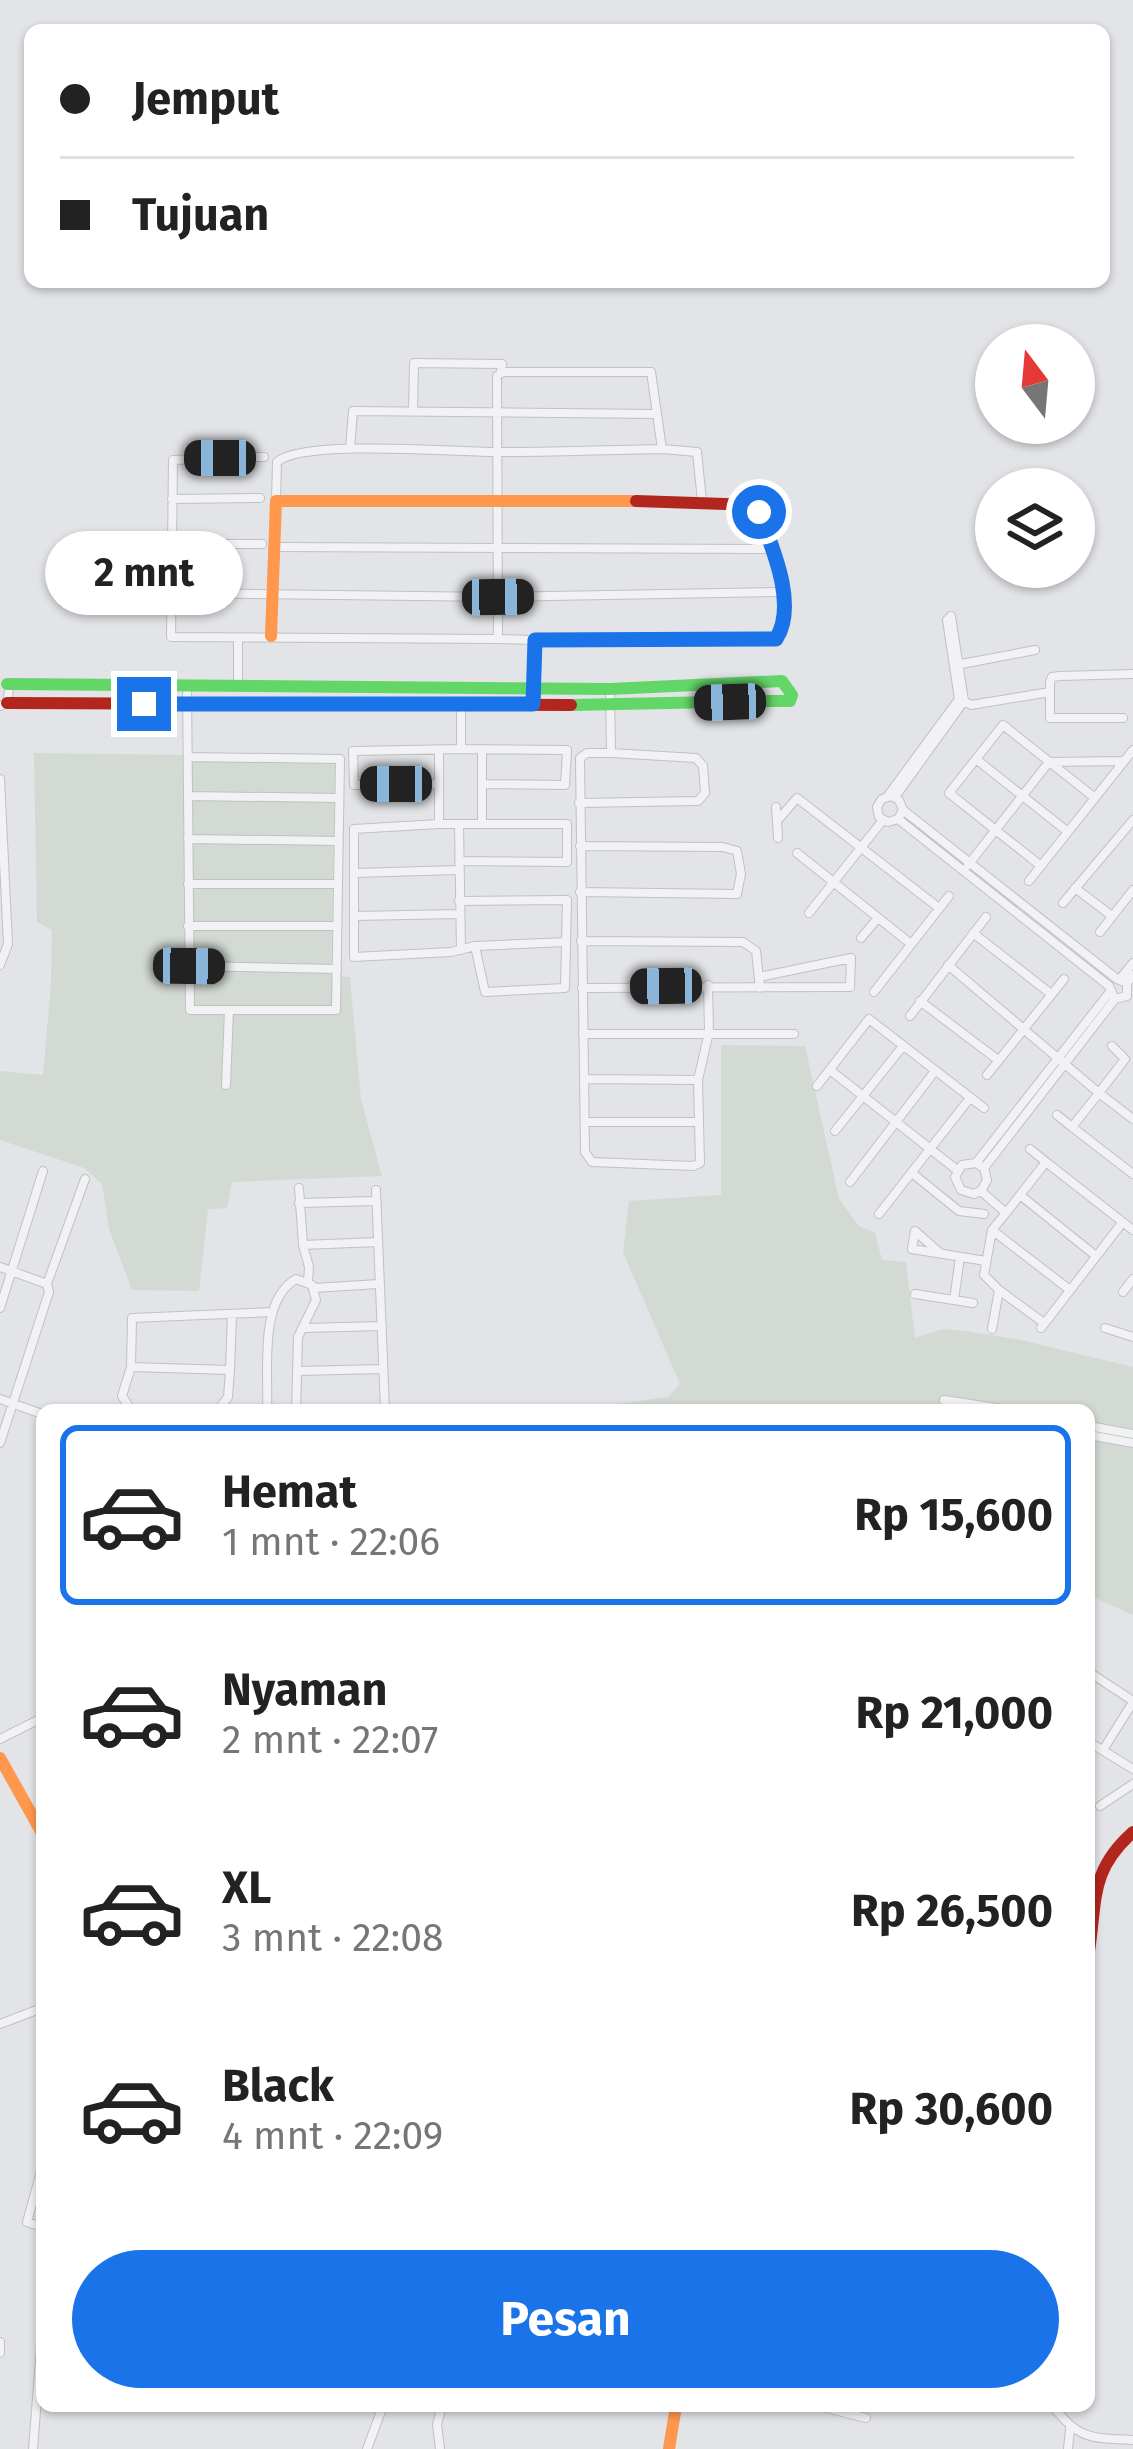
<!DOCTYPE html>
<html lang="id">
<head>
<meta charset="utf-8">
<style>
  body { margin:0; font-family:"Fira Sans",sans-serif; background:#f2f2f2; color:#222; height:100vh; display:flex; flex-direction:column; font-size:45px; white-space:nowrap }
  * { box-sizing:border-box; margin:0 }
  p { font-size:39px; color:#767676 }
  .icon { flex:none; width:66px; height:66px; fill:none; stroke:currentColor; stroke-width:2; stroke-linecap:round; stroke-linejoin:round }
  .map { position:relative; flex:1; overflow:hidden }
  .details { position:absolute; left:36px; top:1404px; width:1059px; height:1008px; display:flex; flex-direction:column; background:#fff; border-radius:18px; box-shadow:0 3px 9px #0004 }
  .details>* { flex:none }
  .top-card { position:absolute; left:24px; top:24px; width:1086px; height:264px; border-radius:18px; box-shadow:0 3px 9px #0004; display:grid; align-content:center; height:264px; padding:0 36px; background:#fff }
  .needle { width:78px; rotate:344deg }
  .controls { position:absolute; left:975px; top:324px; display:grid; gap:24px }
  .controls a { display:grid; place-items:center; width:120px; height:120px; border-radius:50%; background:#fff; box-shadow:0 3px 9px #0004; font-size:60px }
  .end { position:absolute; width:54px; height:54px; margin:-27px; border:15px solid #1a73e8; background:#fff; box-shadow:0 0 0 6px #fff }
  .from { border-radius:50% }
  .bubble { position:absolute; height:84px; border-radius:42px; background:#fff; box-shadow:0 3px 9px #0004; font-size:39px; font-weight:700; line-height:84px; text-align:center }
  .car { position:absolute; width:36px; height:72px; margin:-36px -18px; border-radius:15px; box-shadow:0 0 9px 3px #0007; background:linear-gradient(#222 24%,#8ab4d8 0 40%,#222 0 76%,#8ab4d8 0 86%,#222 0) }
  .top-card b { display:flex; align-items:center; gap:42px; height:114px; font-size:45px }
  .top-card b+b { border-top:3px solid #e0e0e0 }
  .top-card i { width:30px; height:30px; background:#222 }
  ul { padding:21px 0 0; list-style:none }
  li { display:flex; align-items:center; gap:36px; height:180px; margin:0 24px 18px; padding:0 12px; border:6px solid transparent; border-radius:18px }
  li div { flex:1 }
  li b { display:block; font-size:45px }
  li em { font-style:normal; font-weight:700 }
  li.active { border-color:#1a73e8 }
  li>.icon { width:108px; height:108px; stroke-width:1.5 }
  .primary-button { display:flex; gap:24px; margin-top:auto; padding:24px 36px }
  .primary-button a { flex:1; height:138px; border-radius:72px; background:#1a73e8; color:#fff; font-size:48px; font-weight:700; line-height:138px; text-align:center }
  .map>svg:first-child { display:block }
</style>
</head>
<body>
<div class="map">
<svg width="1133" height="2449" viewBox="0 0 1133 2449">
  <rect width="100%" height="100%" fill="#e2e4e7"/>
  <path fill="#d2dad3" d="M34 753 335 757 331 976 350 977 361 1100 382 1176 232 1182 227 1208 208 1209 199 1291 132 1290 109 1229 102 1184 84 1168 0 1140V1071L43 1075 51 984 52 930 37 922Z
    M721 1045 805 1046 839 1199 859 1226 875 1233 882 1260 906 1262 915 1338 943 1329 964 1331 1021 1340 1133 1367V1615L1089 1595V1410H575L668 1397 680 1384 623 1252 629 1201 721 1195Z"/>
  <g fill="none" stroke-linecap="round" stroke-linejoin="round">
    <g stroke="#bfc1c3" stroke-width="10">
      <path id="street" d="M413 412 414 363 502 364 501 372
        M350 449 353 411 657 414
        M264 457 173 460 171 637 498 639
        M172 499 260 498
        M276 501 277 462C303 439 455 452 496 452 551 452 607 450 662 449
        M172 544H262
        M274 547 772 549
        M172 593 498 597 783 592
        M956 665 1035 650
        M238 683V639
        M187 686 190 1010H336L340 759 189 757
        M610 689 611 753H587L580 758 585 1152 592 1162 693 1166 700 1163 698 1080 709 1032 708 985
        M960 699 971 705 1050 692
        M533 704 535 640 498 639 497 376 503 372H651L662 449 697 452 702 501
        M461 705V749L567 750 565 785 482 784
        M0 706 7 703 9 690
        M1123 718H1050V682L1052 677 1060 676 1133 674
        M439 750V824H567V862L459 861
        M482 750V822
        M976 759 1068 832
        M0 779 8 944 0 965
        M438 784 354 785 353 751 461 749
        M188 796 339 798
        M887 797 959 699 947 620 951 616 964 701 895 797
        M579 803 698 801 705 793 703 766 696 758 611 753
        M776 807 778 838
        M903 810 1117 979 1127 983
        M898 819 903 810 899 800 891 796 882 799 877 807 879 817 888 822 898 819 1109 986 1115 999
        M777 821 797 798 939 908
        M439 824 354 829V957L451 952 475 946 485 992 565 988 567 900 459 901
        M459 824 461 950
        M188 839 339 841
        M580 846 723 847 737 851 741 874 737 894 580 892
        M797 853 911 944
        M968 865 1049 762 1124 761
        M1041 866 949 793 1003 725 1095 798
        M354 873 458 870
        M1029 881 1133 750
        M188 884H338
        M1075 888 1112 916
        M1063 903 1133 820
        M809 913 883 820
        M354 916 459 914
        M188 926H337
        M1100 932 1133 890
        M973 933 1051 994
        M861 938 878 918
        M581 941 743 942 756 951 760 988
        M475 946 566 942
        M948 965 1099 1093 1125 1059 1112 1046
        M189 966 337 969
        M1120 979 1133 963
        M582 988 850 987 851 958 759 977
        M874 992 949 896
        M920 1001 998 1060
        M910 1016 986 917
        M583 1034H794
        M830 1070 957 1170
        M987 1075 1064 979
        M584 1079 698 1080
        M226 1085 229 1010
        M817 1086 869 1019 984 1108
        M1057 1115 1072 1127 1099 1093 1133 1119
        M585 1122H699
        M1072 1127 1133 1174
        M835 1131 903 1046
        M1046 1162 1133 1230
        M976 1163 1109 993
        M984 1168 1115 999 1127 996V983L1133 975
        M912 1173 959 1211 984 1214
        M850 1182 935 1071
        M299 1188 303 1245 377 1242
        M376 1190 385 1409
        M981 1191 987 1180 984 1168 976 1163 962 1165 955 1177 961 1190 974 1194 981 1191 1006 1213 1046 1162 1030 1149
        M1020 1195 1096 1256
        M299 1203 375 1201
        M879 1214 970 1098
        M992 1230 1070 1290
        M303 1245 309 1267 308 1282
        M940 1253 915 1231 912 1249 986 1261
        M0 1267 47 1284
        M314 1288 378 1284
        M999 1290 1044 1323
        M1123 1292 1133 1279
        M915 1294 973 1303
        M954 1300 960 1257
        M0 1308 43 1171
        M305 1328 382 1326
        M1041 1328 1122 1223
        M1105 1328 1133 1337
        M992 1329 999 1290 984 1275 992 1230 1006 1213
        M131 1367 230 1370 232 1314
        M297 1371 383 1369
        M0 1399 42 1414
        M944 1400 1009 1410
        M131 1410 122 1396 131 1367 132 1318 272 1312
        M218 1410 228 1397 230 1370
        M267 1410C269 1371 258 1301 296 1279L312 1285 316 1300 298 1337 296 1410
        M362 1410H403
        M1089 1426 1133 1434
        M1089 1435 1133 1443
        M0 1443 49 1292 47 1284 85 1179
        M1089 1672 1133 1701
        M0 1739 42 1718
        M1089 1742 1133 1769
        M1103 1750 1133 1702
        M1100 1806 1133 1784
        M0 2024 42 2008
        M42 2168 27 2222 42 2227
        M0 2342V2353
        M819 2406 866 2418
        M1053 2406C1078 2440 1093 2438 1133 2440
        M33 2449 41 2348
        M367 2449 383 2406
        M440 2449 437 2424 442 2406
        M1068 2449 1070 2429"/>
    </g>
    <use href="#street" stroke="#f2f2f4" stroke-width="8"/>
    <path stroke="#63d668" stroke-width="12" d="M7 684 610 689 782 681 792 695 790 701H769L571 705"/>
    <path stroke="#ff974d" stroke-width="12" d="M271 636 276 501H636
      M0 1758 42 1833
      M669 2449 676 2406"/>
    <path stroke="#b3261e" stroke-width="12" d="M535 640 777 639C795 594 774 546 755 505L636 501
      M7 703 571 705
      M1089 1951C1097 1899 1090 1870 1133 1832"/>
  </g>
  <g fill="none" stroke-linecap="round" stroke-linejoin="round">
    <path stroke="#1a73e8" stroke-width="15" d="M144 704H533L535 640 776 639C798 605 772 547 759 512"/>
  </g>
</svg>
<div class="controls">
<a><svg class="needle" viewBox="-14 -14 28 28"><path d="M0-13l5 13h-10z" fill="#e53935"/><path d="M0 13l5-13h-10z" fill="#767676"/></svg></a>
<a><svg class="icon" aria-label="layers" viewBox="0 0 24 24"><path d="M12 4l9 5-9 5-9-5zM3 14l9 5 9-5"/></svg></a>
</div>
<i class="end from" style="left:759px;top:512px"></i>
<i class="end" style="left:144px;top:704px"></i>
<div class="bubble" style="left:45px;top:531px;width:198px">2 mnt</div>
<i class="car" style="left:220px;top:458px;rotate:270deg"></i>
<i class="car" style="left:498px;top:597px;rotate:89deg"></i>
<i class="car" style="left:730px;top:702px;rotate:268deg"></i>
<i class="car" style="left:396px;top:784px;rotate:270deg"></i>
<i class="car" style="left:189px;top:966px;rotate:91deg"></i>
<i class="car" style="left:666px;top:986px;rotate:269deg"></i>
<div class="top-card">
<b><i class="from"></i>Jemput</b>
<b><i></i>Tujuan</b>
</div>
<section class="details">
<ul>
<li class="active"><svg class="icon" aria-label="car" viewBox="0 0 24 24"><path d="M5 17H2v-5l4-1 3-4h7l3 4 3 1v5h-3M9 17h6M6 11h13"/><circle cx="7" cy="17" r="2"/><circle cx="17" cy="17" r="2"/></svg><div><b>Hemat</b><p>1 mnt · 22:06</p></div><em>Rp 15,600</em></li>
<li><svg class="icon" aria-label="car" viewBox="0 0 24 24"><path d="M5 17H2v-5l4-1 3-4h7l3 4 3 1v5h-3M9 17h6M6 11h13"/><circle cx="7" cy="17" r="2"/><circle cx="17" cy="17" r="2"/></svg><div><b>Nyaman</b><p>2 mnt · 22:07</p></div><em>Rp 21,000</em></li>
<li><svg class="icon" aria-label="car" viewBox="0 0 24 24"><path d="M5 17H2v-5l4-1 3-4h7l3 4 3 1v5h-3M9 17h6M6 11h13"/><circle cx="7" cy="17" r="2"/><circle cx="17" cy="17" r="2"/></svg><div><b>XL</b><p>3 mnt · 22:08</p></div><em>Rp 26,500</em></li>
<li><svg class="icon" aria-label="car" viewBox="0 0 24 24"><path d="M5 17H2v-5l4-1 3-4h7l3 4 3 1v5h-3M9 17h6M6 11h13"/><circle cx="7" cy="17" r="2"/><circle cx="17" cy="17" r="2"/></svg><div><b>Black</b><p>4 mnt · 22:09</p></div><em>Rp 30,600</em></li>
</ul>
<div class="primary-button"><a>Pesan</a></div>
</section>
</div>
</body>
</html>
